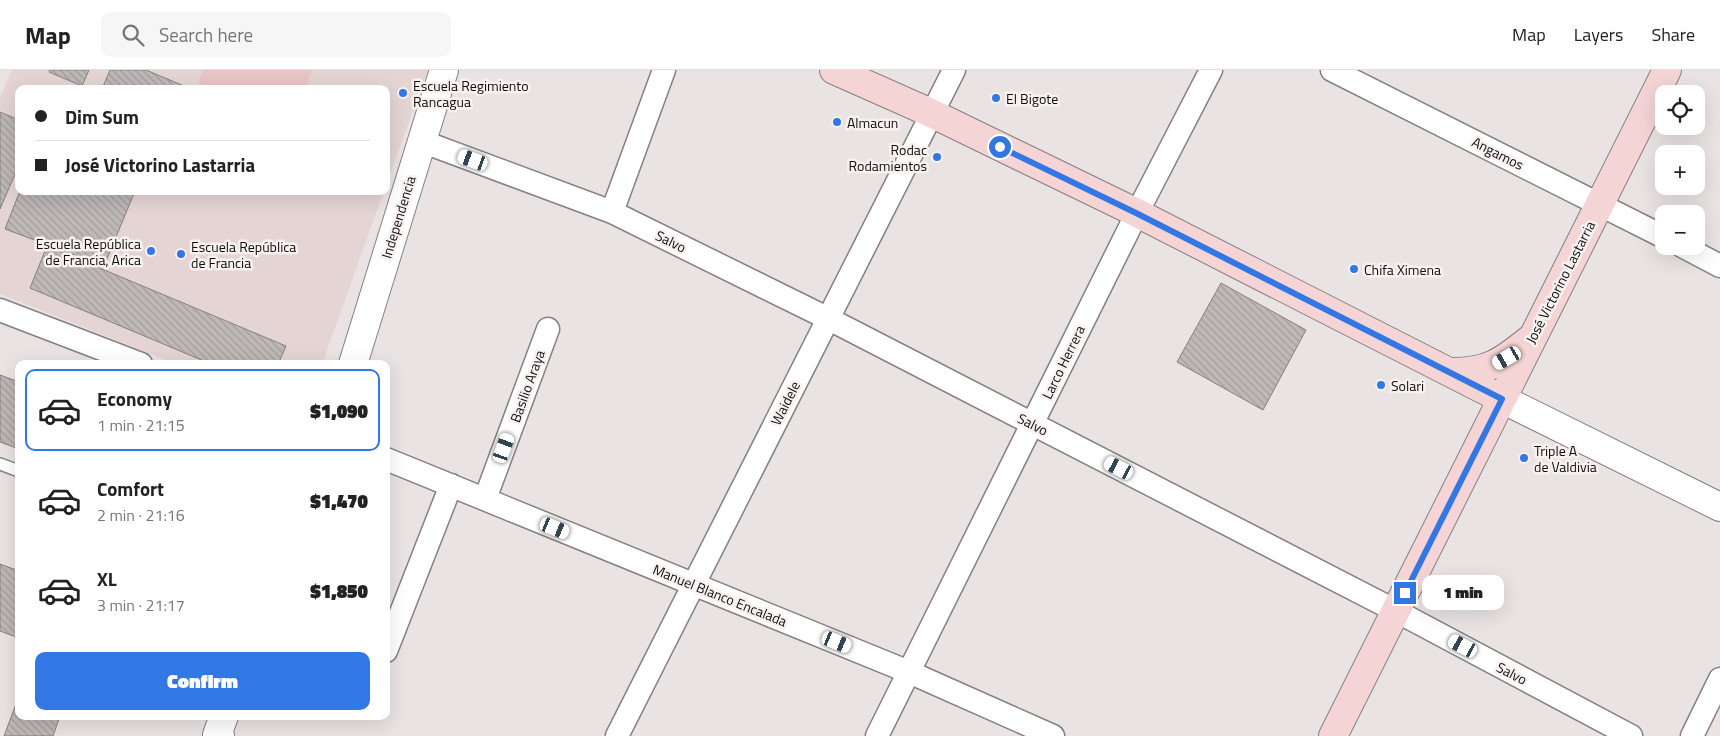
<!DOCTYPE html>
<html lang="en">
<head>
<meta charset="utf-8">
<style>
  body { margin:0; font-family:"Titillium Web",sans-serif; background:#f6f6f6; color:#222; height:100vh; display:flex; flex-direction:column; font-size:19px; white-space:nowrap }
  * { box-sizing:border-box; margin:0 }
  p { font-size:16px; color:#767676 }
  .icon { flex:none; width:28px; height:28px; fill:none; stroke:currentColor; stroke-width:2; stroke-linecap:round; stroke-linejoin:round }
  .map { position:relative; flex:1; overflow:hidden }
  .sheet { position:absolute; left:15px; top:290px; width:375px; height:360px; display:flex; flex-direction:column; background:#fff; border-radius:10px; box-shadow:0 5px 20px #0002 }
  .sheet>* { flex:none }
  .top-card { position:absolute; left:15px; top:15px; width:375px; height:110px; border-radius:10px; box-shadow:0 5px 20px #0002; display:grid; align-content:center; height:110px; padding:0 20px; background:#fff }
  .tools { position:absolute; left:1655px; top:15px; display:grid; gap:10px }
  .tools a { display:grid; place-items:center; width:50px; height:50px; border-radius:10px; background:#fff; box-shadow:0 5px 20px #0002; font-size:25px }
  .end { position:absolute; width:22px; height:22px; margin:-11px; border:6px solid #3377e4; background:#fff; box-shadow:0 0 0 2px #fff }
  .from { border-radius:50% }
  .bubble { position:absolute; height:35px; border-radius:10px; background:#fff; box-shadow:0 5px 20px #0002; font-size:16px; font-weight:800; line-height:35px; text-align:center }
  .car { position:absolute; width:15px; height:30px; margin:-15px -8px; border-radius:6px; box-shadow:0 0 4px 1px #0007; background:linear-gradient(#fff 24%,#345 0 40%,#fff 0 76%,#345 0 86%,#fff 0) }
  .top-card b { display:flex; align-items:center; gap:18px; height:48px; font-size:19px }
  .top-card b+b { border-top:1px solid #e0e0e0 }
  .top-card i { width:12px; height:12px; background:#222 }
  ul { padding:9px 0 0; list-style:none }
  li { display:flex; align-items:center; gap:15px; height:82px; margin:0 10px 8px; padding:0 10px; border:2px solid transparent; border-radius:10px }
  li div { flex:1 }
  li b { display:block; font-size:19px }
  li em { font-style:normal; font-weight:800 }
  li.on { border-color:#3377e4 }
  li>.icon { width:45px; height:45px; stroke-width:1.5 }
  .primary-button { display:flex; gap:10px; margin-top:auto; padding:10px 20px }
  .primary-button a { flex:1; height:58px; border-radius:10px; background:#3377e4; color:#fff; font-size:20px; font-weight:800; line-height:58px; text-align:center }
  header { display:flex; align-items:center; gap:30px; box-sizing:border-box; height:70px; padding:0 25px; background:#fff; border-bottom:1px solid #e0e0e0 }
  header strong { font-size:24px }
  nav { display:flex; gap:28px; margin-inline-start:auto; font-size:18px }
  .search { width:350px; height:45px; background:#f6f6f6; display:flex; align-items:center; gap:12px; box-sizing:border-box; padding:0 18px; border-radius:10px; color:#767676; font-size:19px }
  .map>svg:first-child { display:block }
</style>
</head>
<body>
<header>
<strong>Map</strong>
<div class="search"><svg class="icon" aria-label="search" viewBox="0 0 24 24"><circle cx="10" cy="10" r="6"/><path d="M15 15l6 6"/></svg>Search here</div>
<nav><a>Map</a><a>Layers</a><a>Share</a></nav>
</header>
<div class="map">
<svg width="1720" height="666" viewBox="0 0 1720 666">
  <defs>
    <pattern id="building-back-hatch" width="6" height="6" patternUnits="userSpaceOnUse" patternTransform="scale(1.25)"><rect width="6" height="6" fill="#beb8b7"/><path d="M-1 5l2 2M0 0l6 6M5-1l2 2" fill="none" stroke="#a29d9c"/></pattern>
  </defs>
  <rect width="100%" height="100%" fill="#eae3e3"/>
  <path fill="#e4d5d4" d="M12 0H428L386 115V19H19V121H384L322 294H176L0 224V28Z"/>
  <path fill="#e7c6c5" d="M203 0H312L305 19H213L198 13Z"/>
  <path fill="url(#building-back-hatch)" stroke="#85807f" d="M50 0H89L82 16 49 2Z
    M110 0H146L191 19H102Z
    M0 42 19 50V95L0 139Z
    M20 121H135L104 196 5 159Z
    M47 176 286 276 278 294H211L30 218Z
    M1221 213 1306 260 1263 340 1177 292Z
    M0 305 19 312V379L0 372Z
    M0 494 19 501V568L0 561Z
    M19 626V646H60L53 666H4Z"/>
  <g fill="none" stroke-linecap="round" stroke-linejoin="round">
    <g stroke="#868080" stroke-width="14">
      <path id="service" d="M0 394 19 401"/>
    </g>
    <g stroke="#868080" stroke-width="25">
      <path id="minor" d="M1332 0 1664 167
        M421 71 612 142 827 248 1396 541 1631 666
        M612 142 664 0
        M1682 176 1720 196
        M0 240 141 294
        M386 389 909 602 1053 666
        M485 429 548 259
        M386 581 451 415
        M617 666 954 0
        M877 666 1137 143 1211 0
        M1692 666 1720 609"/>
    </g>
    <g stroke="#868080" stroke-width="30">
      <path id="tertiary" d="M353 294 444 0
        M1502 329 1720 437
        M220 666 217 665 224 646"/>
    </g>
    <g stroke="#868080" stroke-width="30">
      <path id="secondary" d="M834 0 931 43 1137 143 1502 329
        M1452 302C1488 302 1502 292 1529 270
        M1333 666 1667 0"/>
    </g>
    <use href="#service" stroke="#fff" stroke-width="11"/>
    <use href="#minor" stroke="#fff" stroke-width="22"/>
    <use href="#tertiary" stroke="#fff" stroke-width="28"/>
    <use href="#secondary" stroke="#f4d4d4" stroke-width="28"/>
  </g>
  <g fill="none" stroke-linecap="round" stroke-linejoin="round">
    <path stroke="#3377e4" stroke-width="6" d="M1000 77 1136 143 1502 329 1405 523"/>
  </g>
  <g fill="#3377e4" stroke="#f7f1f0" stroke-width="2">
    <circle cx="403" cy="23" r="5"/>
    <circle cx="996" cy="28" r="5"/>
    <circle cx="837" cy="52" r="5"/>
    <circle cx="937" cy="87" r="5"/>
    <circle cx="151" cy="181" r="5"/>
    <circle cx="181" cy="184" r="5"/>
    <circle cx="1354" cy="199" r="5"/>
    <circle cx="1381" cy="315" r="5"/>
    <circle cx="1524" cy="388" r="5"/>
  </g>
  <g text-anchor="middle" dominant-baseline="central" stroke-width="5" stroke-linejoin="round" paint-order="stroke">
    <g font-size="14" fill="#100e0e" stroke="#f7f1f0" text-anchor="start">
      <text x="413" y="15">Escuela Regimiento<tspan x="413" dy="16">Rancagua</tspan></text>
      <text x="1006" y="28">El Bigote</text>
      <text x="847" y="52">Almacun</text>
      <text x="927" y="79" text-anchor="end">Rodac<tspan x="927" dy="16">Rodamientos</tspan></text>
      <text x="141" y="173" text-anchor="end">Escuela República<tspan x="141" dy="16">de Francia, Arica</tspan></text>
      <text x="191" y="176">Escuela República<tspan x="191" dy="16">de Francia</tspan></text>
      <text x="1364" y="199">Chifa Ximena</text>
      <text x="1391" y="315">Solari</text>
      <text x="1534" y="380">Triple A<tspan x="1534" dy="16">de Valdivia</tspan></text>
    </g>
    <g font-size="14" fill="#100e0e" stroke="#f7f1f0">
      <text transform="translate(1498 83) rotate(27)">Angamos</text>
      <text transform="translate(398 147) rotate(-73)">Independencia</text>
      <text transform="translate(671 171) rotate(26)">Salvo</text>
      <text transform="translate(1560 212) rotate(-63)">José Victorino Lastarria</text>
      <text transform="translate(1063 292) rotate(-64)">Larco Herrera</text>
      <text transform="translate(527 316) rotate(-70)">Basilio Araya</text>
      <text transform="translate(785 333) rotate(-63)">Waidele</text>
      <text transform="translate(1033 354) rotate(27)">Salvo</text>
      <text transform="translate(720 525) rotate(22)">Manuel Blanco Encalada</text>
      <text transform="translate(1512 603) rotate(28)">Salvo</text>
    </g>
  </g>
</svg>
<div class="tools">
<a><svg class="icon" aria-label="locate" viewBox="0 0 24 24"><circle cx="12" cy="12" r="6"/><path d="M12 2v4M12 18v4M2 12h4M18 12h4"/></svg></a>
<a>+</a>
<a>−</a>
</div>
<i class="end from" style="left:1000px;top:77px"></i>
<i class="end" style="left:1405px;top:523px"></i>
<div class="bubble" style="left:1422px;top:505px;width:82px">1 min</div>
<i class="car" style="left:473px;top:90px;rotate:290deg"></i>
<i class="car" style="left:1507px;top:288px;rotate:240deg"></i>
<i class="car" style="left:504px;top:378px;rotate:20deg"></i>
<i class="car" style="left:1119px;top:398px;rotate:297deg"></i>
<i class="car" style="left:555px;top:458px;rotate:112deg"></i>
<i class="car" style="left:837px;top:572px;rotate:112deg"></i>
<i class="car" style="left:1463px;top:576px;rotate:298deg"></i>
<div class="top-card">
<b><i class="from"></i>Dim Sum</b>
<b><i></i>José Victorino Lastarria</b>
</div>
<section class="sheet">
<ul>
<li class="on"><svg class="icon" aria-label="car" viewBox="0 0 24 24"><path d="M5 17H2v-5l4-1 3-4h7l3 4 3 1v5h-3M9 17h6M6 11h13"/><circle cx="7" cy="17" r="2"/><circle cx="17" cy="17" r="2"/></svg><div><b>Economy</b><p>1 min · 21:15</p></div><em>$1,090</em></li>
<li><svg class="icon" aria-label="car" viewBox="0 0 24 24"><path d="M5 17H2v-5l4-1 3-4h7l3 4 3 1v5h-3M9 17h6M6 11h13"/><circle cx="7" cy="17" r="2"/><circle cx="17" cy="17" r="2"/></svg><div><b>Comfort</b><p>2 min · 21:16</p></div><em>$1,470</em></li>
<li><svg class="icon" aria-label="car" viewBox="0 0 24 24"><path d="M5 17H2v-5l4-1 3-4h7l3 4 3 1v5h-3M9 17h6M6 11h13"/><circle cx="7" cy="17" r="2"/><circle cx="17" cy="17" r="2"/></svg><div><b>XL</b><p>3 min · 21:17</p></div><em>$1,850</em></li>
</ul>
<div class="primary-button"><a>Confirm</a></div>
</section>
</div>
</body>
</html>
